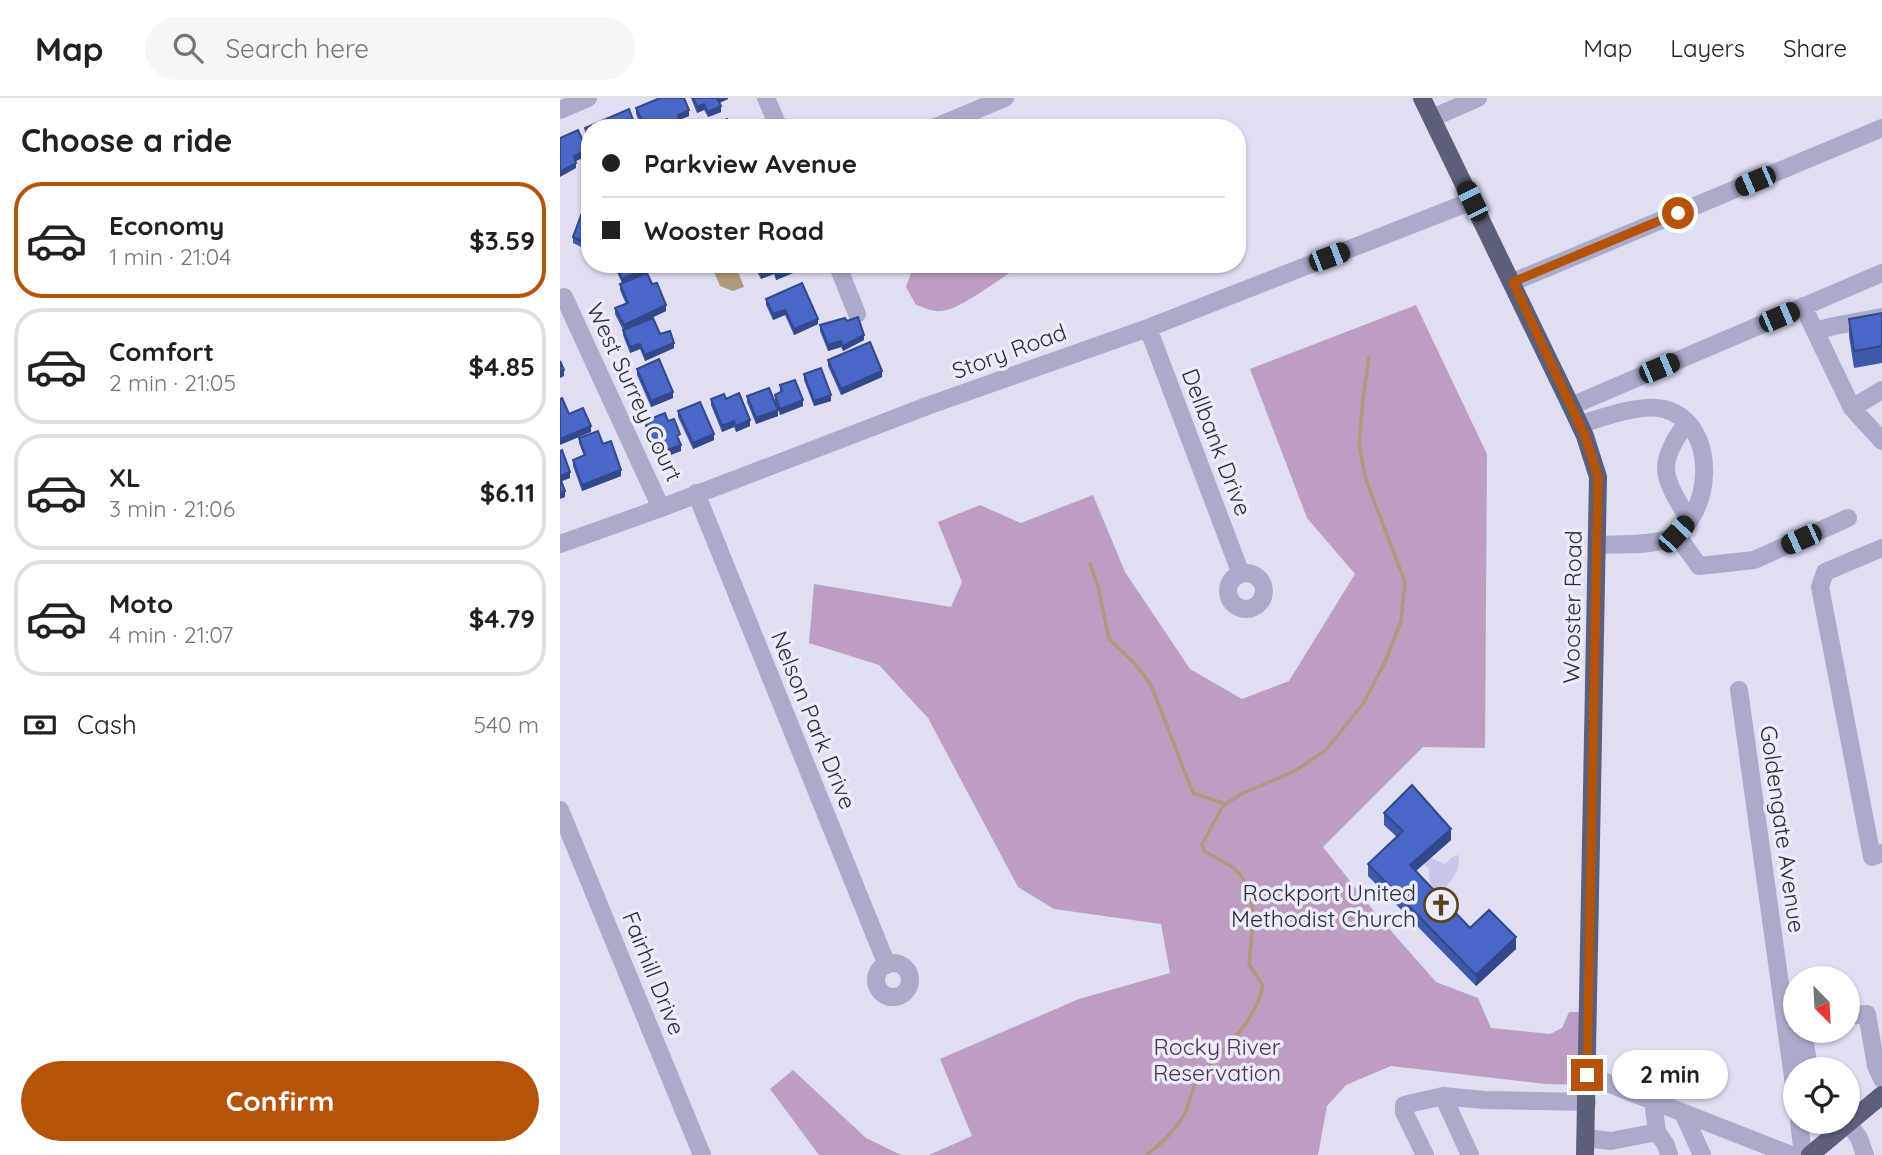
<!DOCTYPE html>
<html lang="en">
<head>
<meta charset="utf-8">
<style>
  body { margin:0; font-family:Quicksand,sans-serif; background:#f6f6f6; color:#202124; height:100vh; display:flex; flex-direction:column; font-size:26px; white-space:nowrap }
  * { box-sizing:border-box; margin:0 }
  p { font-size:23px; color:#757577 }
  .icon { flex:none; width:38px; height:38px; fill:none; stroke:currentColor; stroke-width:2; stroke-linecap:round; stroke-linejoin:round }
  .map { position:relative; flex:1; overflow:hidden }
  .sheet { display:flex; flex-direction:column; background:#fff; width:560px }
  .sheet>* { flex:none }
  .banner { position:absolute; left:21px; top:21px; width:665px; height:154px; border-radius:28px; box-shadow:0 2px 5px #0004; display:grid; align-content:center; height:154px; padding:0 21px; background:#fff }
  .needle { width:46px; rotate:156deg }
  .tools { position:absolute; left:1223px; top:868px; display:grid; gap:14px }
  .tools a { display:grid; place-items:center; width:77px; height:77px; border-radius:50%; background:#fff; box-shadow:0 2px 5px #0004; font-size:35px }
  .end { position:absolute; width:32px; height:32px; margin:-16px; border:9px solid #b45309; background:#fff; box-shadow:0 0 0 4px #fff }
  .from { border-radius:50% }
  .bubble { position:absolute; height:49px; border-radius:24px; background:#fff; box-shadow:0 2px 5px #0004; font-size:23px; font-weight:700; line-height:49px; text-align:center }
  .car { position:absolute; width:21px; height:42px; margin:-21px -10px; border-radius:9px; box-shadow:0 0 5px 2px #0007; background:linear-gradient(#222 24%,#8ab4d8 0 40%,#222 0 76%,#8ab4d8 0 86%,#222 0) }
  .banner b { display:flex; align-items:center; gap:24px; height:66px; font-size:26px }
  .banner b+b { border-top:2px solid #e0e0e0 }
  .banner i { width:18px; height:18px; background:#202124 }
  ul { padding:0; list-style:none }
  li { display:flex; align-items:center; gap:21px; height:116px; margin:0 14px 10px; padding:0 7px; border:4px solid #e0e0e0; border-radius:28px }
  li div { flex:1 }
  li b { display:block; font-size:26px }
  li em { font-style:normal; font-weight:700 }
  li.on { border-color:#b45309 }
  li>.icon { width:63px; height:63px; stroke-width:1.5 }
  h2 { padding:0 21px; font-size:32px; line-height:84px }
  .pay { display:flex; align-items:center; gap:18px; height:77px; padding:0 21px; font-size:26px }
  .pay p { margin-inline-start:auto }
  .button { display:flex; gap:14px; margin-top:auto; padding:14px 21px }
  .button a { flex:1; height:80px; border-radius:42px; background:#b45309; color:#fff; font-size:28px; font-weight:700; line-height:80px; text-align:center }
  header { display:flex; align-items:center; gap:42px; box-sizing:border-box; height:98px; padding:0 35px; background:#fff; border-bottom:2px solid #e0e0e0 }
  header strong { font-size:33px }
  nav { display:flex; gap:38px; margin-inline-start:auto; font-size:24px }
  .search { width:490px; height:63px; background:#f6f6f6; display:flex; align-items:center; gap:18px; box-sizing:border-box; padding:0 24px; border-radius:38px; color:#757577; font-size:26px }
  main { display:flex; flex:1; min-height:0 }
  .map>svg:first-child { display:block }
</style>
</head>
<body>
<header>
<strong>Map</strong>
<div class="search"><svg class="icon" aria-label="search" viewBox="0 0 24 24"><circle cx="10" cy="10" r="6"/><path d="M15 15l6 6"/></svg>Search here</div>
<nav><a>Map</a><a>Layers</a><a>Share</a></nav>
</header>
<main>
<section class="sheet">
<h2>Choose a ride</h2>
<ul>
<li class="on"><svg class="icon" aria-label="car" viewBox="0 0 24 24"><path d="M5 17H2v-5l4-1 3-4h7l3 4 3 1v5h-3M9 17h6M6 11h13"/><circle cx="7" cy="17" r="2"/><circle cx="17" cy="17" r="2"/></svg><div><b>Economy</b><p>1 min · 21:04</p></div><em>$3.59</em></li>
<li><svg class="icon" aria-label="car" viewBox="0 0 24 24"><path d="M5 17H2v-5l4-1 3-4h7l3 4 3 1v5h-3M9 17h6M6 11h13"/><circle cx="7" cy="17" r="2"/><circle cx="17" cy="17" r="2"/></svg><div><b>Comfort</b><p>2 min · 21:05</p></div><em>$4.85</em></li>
<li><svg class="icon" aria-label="car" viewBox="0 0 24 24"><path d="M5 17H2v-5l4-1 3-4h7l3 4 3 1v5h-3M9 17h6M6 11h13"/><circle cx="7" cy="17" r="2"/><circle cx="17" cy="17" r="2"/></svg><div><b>XL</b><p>3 min · 21:06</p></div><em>$6.11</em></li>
<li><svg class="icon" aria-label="car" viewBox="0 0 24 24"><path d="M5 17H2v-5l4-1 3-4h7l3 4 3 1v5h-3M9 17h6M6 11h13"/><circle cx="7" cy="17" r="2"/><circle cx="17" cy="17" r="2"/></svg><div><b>Moto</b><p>4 min · 21:07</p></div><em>$4.79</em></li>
</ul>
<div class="pay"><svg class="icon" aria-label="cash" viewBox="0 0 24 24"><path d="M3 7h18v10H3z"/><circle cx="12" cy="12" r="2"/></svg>Cash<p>540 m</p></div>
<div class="button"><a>Confirm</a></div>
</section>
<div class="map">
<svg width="1322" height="1057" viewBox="0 0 1322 1057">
  <rect width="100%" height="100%" fill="#dfdef3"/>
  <path fill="#bd9ec2" d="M367 166H464C443 177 404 210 382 213 373 214 365 210 356 207L346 189 352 172Z
    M856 207 927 356 925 650 863 649 763 749 817 817 876 884 918 900 931 930 990 936 1002 930 1009 914H1026L1024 987 985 986 831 968 786 987 767 1008 758 1057H369L412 1038 380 961 519 901 610 875 601 826 494 811 458 789 368 620 319 567 249 545 254 486 391 509 402 484 378 424 420 407 461 425 533 397 565 474 630 571 682 601 729 583 795 476 747 420 690 271Z
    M233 972 306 1040 341 1057H259L210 991Z"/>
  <path fill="#c8c6eb" d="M899 757 898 771 891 783 882 793 873 790 869 781V771L864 766 871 760 885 766 892 759Z"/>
  <path fill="#b09a7d" d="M154 166H168L171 173 177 171 184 189 173 193 160 188 151 167Z"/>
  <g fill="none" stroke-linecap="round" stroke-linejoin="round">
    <path stroke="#b09a7d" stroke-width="3.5" d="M530 466 539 492 549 541 575 566 591 587 633 695 666 706
      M587 1057C601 1046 615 1032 624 1017 630 1006 631 991 638 981 662 952 694 927 703 888L689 866 693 823 691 796 681 777 671 768 644 753 642 746 663 708 681 696 735 673 766 652 803 606 825 564 841 523 845 484 806 382 799 347 803 301 809 259"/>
    <path stroke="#aaabcb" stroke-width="18" d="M206 0 219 30
      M0 12 28 0
      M872 20 918 0
      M373 30 445 0
      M277 166 297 216
      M953 184 1322 30
      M4 199 101 410
      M1243 208 1292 310 1322 343
      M588 230 681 476
      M1255 233 1274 228 1322 219
      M1011 308 1322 175
      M1292 310 1322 292
      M1127 324C1095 369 1103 378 1129 422
      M1020 326C1042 320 1081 305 1104 311 1161 325 1153 423 1107 441 1089 448 1057 446 1037 447
      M136 395 327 867
      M1116 436 1139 468 1194 462 1288 420
      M0 446 101 410 367 308 588 230 912 103
      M1322 450 1265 474 1260 489 1312 759 1322 755
      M668 493a18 18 0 1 1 36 0a18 18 0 1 1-36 0Z
      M1179 592 1236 1001
      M0 712 142 1057
      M316 882a17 17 0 1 1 34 0a17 17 0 1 1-34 0Z
      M1288 918 1307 916 1316 968 1322 981
      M1243 933 1249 971
      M1027 977 1231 1057
      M883 998 910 1057
      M1123 1015 1142 1057
      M1239 1024 1243 1057
      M1288 1025 1299 1040 1305 1057
      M1097 1034 1106 1047 1109 1057
      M1026 1040 1051 1043 1097 1034 1093 1003
      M865 1057 844 1014V1007L883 998 924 1002 1027 1004"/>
    <path stroke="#5b5f7a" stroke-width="18" d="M862 0 1011 308 1025 338 1038 379 1025 1057
      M1250 1057 1322 997"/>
  </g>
  <path fill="#3f59aa" d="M131 0H168V1L159 5 161 14 148 19 144 12 137 15Z
    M76 10 129 18 119 22V27L114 30H82L76 16Z
    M25 30H30V48L25 36Z
    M30 106V153L13 145V139Z
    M84 166 83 167 85 176 92 186 106 213 83 224 100 236 114 250 85 263 80 251 70 255 63 237V232L55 216V210L66 206 60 192V186L62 185 56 172V167Z
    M185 166H238V173L216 182 214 176 201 181 195 170 188 174Z
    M206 201 258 226 234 237 225 217 213 222 206 207Z
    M1322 215V265L1294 270 1289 238V221Z
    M287 223 304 242 283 253 281 249 268 253 260 233V227Z
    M268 262 322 279 281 297 268 268Z
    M77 271 113 300 91 309 77 277Z
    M244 276 271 303 254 308 244 282Z
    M220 287 243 308 220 317 215 303V297L220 294Z
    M187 298 218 318 196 326 187 304Z
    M151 301H166L190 328 176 334 174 329 162 334 151 307Z
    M118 313 154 342 133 351 118 319Z
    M85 323H108L120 342H119L121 353 105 359 102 350 95 353 85 328Z
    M19 340 43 346 61 378 22 393 13 368V362L24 358 19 345Z
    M824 715 891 742 856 773 910 830 956 851 916 888 808 778V766L837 739 824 727Z"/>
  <path fill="#33488b" d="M157 0H168V1L157 6Z
    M144 6V12L137 15V9Z
    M161 8V14L148 19V14Z
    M129 12V18L119 22V27L114 30H100L118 17Z
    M97 25V30H86Z
    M27 52V58L14 64V58Z
    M16 65V70L0 79V74Z
    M192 166H195V170L188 174V168Z
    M238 167V173L216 182V177Z
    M214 170V176L201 181V176Z
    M85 171V177L62 187V181Z
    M106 207V213L64 233V227Z
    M225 212V217L213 222V216Z
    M258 221V226L234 237V231Z
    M304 237V242L283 253V248Z
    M281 243V249L268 253V247Z
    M114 245V250L85 263V257Z
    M80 246V251L70 255V249Z
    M4 272V278L0 280V275Z
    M322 273V279L281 297V291Z
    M113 294V300L91 309V303Z
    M271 297V303L254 308V303Z
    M243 302V308L220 317V311Z
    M218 312V318L196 326V320Z
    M190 322V328L176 334V328Z
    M174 323V329L162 334V328Z
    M31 328V334L0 347V341Z
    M154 336V342L133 351V345Z
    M102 344V350L95 353V347Z
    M121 347V353L105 359V353Z
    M61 372V378L22 393V387Z
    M10 374V380L0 384V378Z
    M5 393V399L0 401V395Z
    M891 731V742L850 778V767Z
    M956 839V851L916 888V877Z"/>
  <path fill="#4967c6" stroke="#33488b" stroke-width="2" d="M100 0H124L129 12 118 17 119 22 100 30 97 25 85 30 76 10Z
    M133 0H157L161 8 148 14 144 6 137 9Z
    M69 11 76 30H30V42L25 30Z
    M167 21 171 30H145Z
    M18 32 27 52 14 58 16 65 0 74V40Z
    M26 104 30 106V147L13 139Z
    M82 166 85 171 62 181 56 167Z
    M196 166H238V167L216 177 214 170 201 176Z
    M87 175 92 186 97 185 106 207 64 227 55 210 68 205 60 186Z
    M242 185 258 221 234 231 225 212 213 216 206 201Z
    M1322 215V248L1294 253 1289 221Z
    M298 219 304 237 283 248 281 243 268 247 260 227 285 220 287 223Z
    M93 220 100 236 110 233 114 245 85 257 80 246 70 249 63 232Z
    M310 244 322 273 281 291 268 262Z
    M99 261 113 294 91 303 77 271Z
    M0 263 4 272 0 275Z
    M261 270 271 297 254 303 244 276Z
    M235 282 243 302 220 311 215 297 222 293 220 287Z
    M209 290 218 312 196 320 187 298Z
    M179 295 190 322 176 328 174 323 162 328 151 301 164 296 166 301Z
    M2 300 9 316 23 310 31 328 0 341V301Z
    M140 304 154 336 133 345 118 313Z
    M105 315 108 323 114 321 120 336 117 338 121 347 105 353 102 344 95 347 85 323Z
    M38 333 43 346 51 343 61 372 22 387 13 362 25 357 19 340Z
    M2 352 10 374 0 378V353Z
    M0 380 5 393 0 395Z
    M852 687 891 731 850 767 910 830 929 812 956 839 916 877 808 766 843 733 824 715Z"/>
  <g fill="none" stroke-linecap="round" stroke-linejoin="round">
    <path stroke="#b45309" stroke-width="9" d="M1027 977 1038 379 1025 338 953 184 1118 115"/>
  </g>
  <defs>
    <g id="church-ring" transform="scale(1.75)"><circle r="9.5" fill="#ecebfa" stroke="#5a421f" stroke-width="1.5"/><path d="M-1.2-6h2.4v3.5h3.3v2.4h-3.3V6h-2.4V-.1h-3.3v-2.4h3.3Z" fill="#5a421f"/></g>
  </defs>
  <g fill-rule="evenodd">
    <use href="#church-ring" x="881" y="807"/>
  </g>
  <g text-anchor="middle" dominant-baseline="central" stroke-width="7" stroke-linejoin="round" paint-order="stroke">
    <g font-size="23" fill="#2a2c39" stroke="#ecebfa">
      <text transform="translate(449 253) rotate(-20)">Story Road</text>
      <text transform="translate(75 294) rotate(65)">West Surrey Court</text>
      <text transform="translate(657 344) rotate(69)">Dellbank Drive</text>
      <text transform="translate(1012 509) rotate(-89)">Wooster Road</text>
      <text transform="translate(254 622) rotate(68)">Nelson Park Drive</text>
      <text transform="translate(1223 731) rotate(82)">Goldengate Avenue</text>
      <text transform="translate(94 875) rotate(68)">Fairhill Drive</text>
    </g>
    <g font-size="23" fill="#2a2c39" stroke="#ecebfa" text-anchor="end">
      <text x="856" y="794">Rockport United<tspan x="856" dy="26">Methodist Church</tspan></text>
    </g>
    <g font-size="23" fill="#522d57" stroke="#ecebfa">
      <text x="657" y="948">Rocky River<tspan x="657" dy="26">Reservation</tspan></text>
    </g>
  </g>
</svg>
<div class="tools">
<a><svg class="needle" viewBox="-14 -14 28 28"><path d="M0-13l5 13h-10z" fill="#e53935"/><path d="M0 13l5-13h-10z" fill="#757577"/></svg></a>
<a><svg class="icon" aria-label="locate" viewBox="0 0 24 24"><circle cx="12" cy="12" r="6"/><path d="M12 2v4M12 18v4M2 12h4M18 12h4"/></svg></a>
</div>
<i class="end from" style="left:1118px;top:115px"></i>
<i class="end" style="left:1027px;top:977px"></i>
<div class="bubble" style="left:1052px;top:952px;width:116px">2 min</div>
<i class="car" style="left:1195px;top:83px;rotate:247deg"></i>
<i class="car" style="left:912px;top:103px;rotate:334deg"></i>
<i class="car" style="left:769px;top:159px;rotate:69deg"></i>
<i class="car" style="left:1219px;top:219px;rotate:67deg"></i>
<i class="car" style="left:1099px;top:270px;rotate:67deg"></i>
<i class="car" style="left:1116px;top:436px;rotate:43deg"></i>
<i class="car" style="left:1241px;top:441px;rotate:246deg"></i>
<div class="banner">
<b><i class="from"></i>Parkview Avenue</b>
<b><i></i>Wooster Road</b>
</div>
</div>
</main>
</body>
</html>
